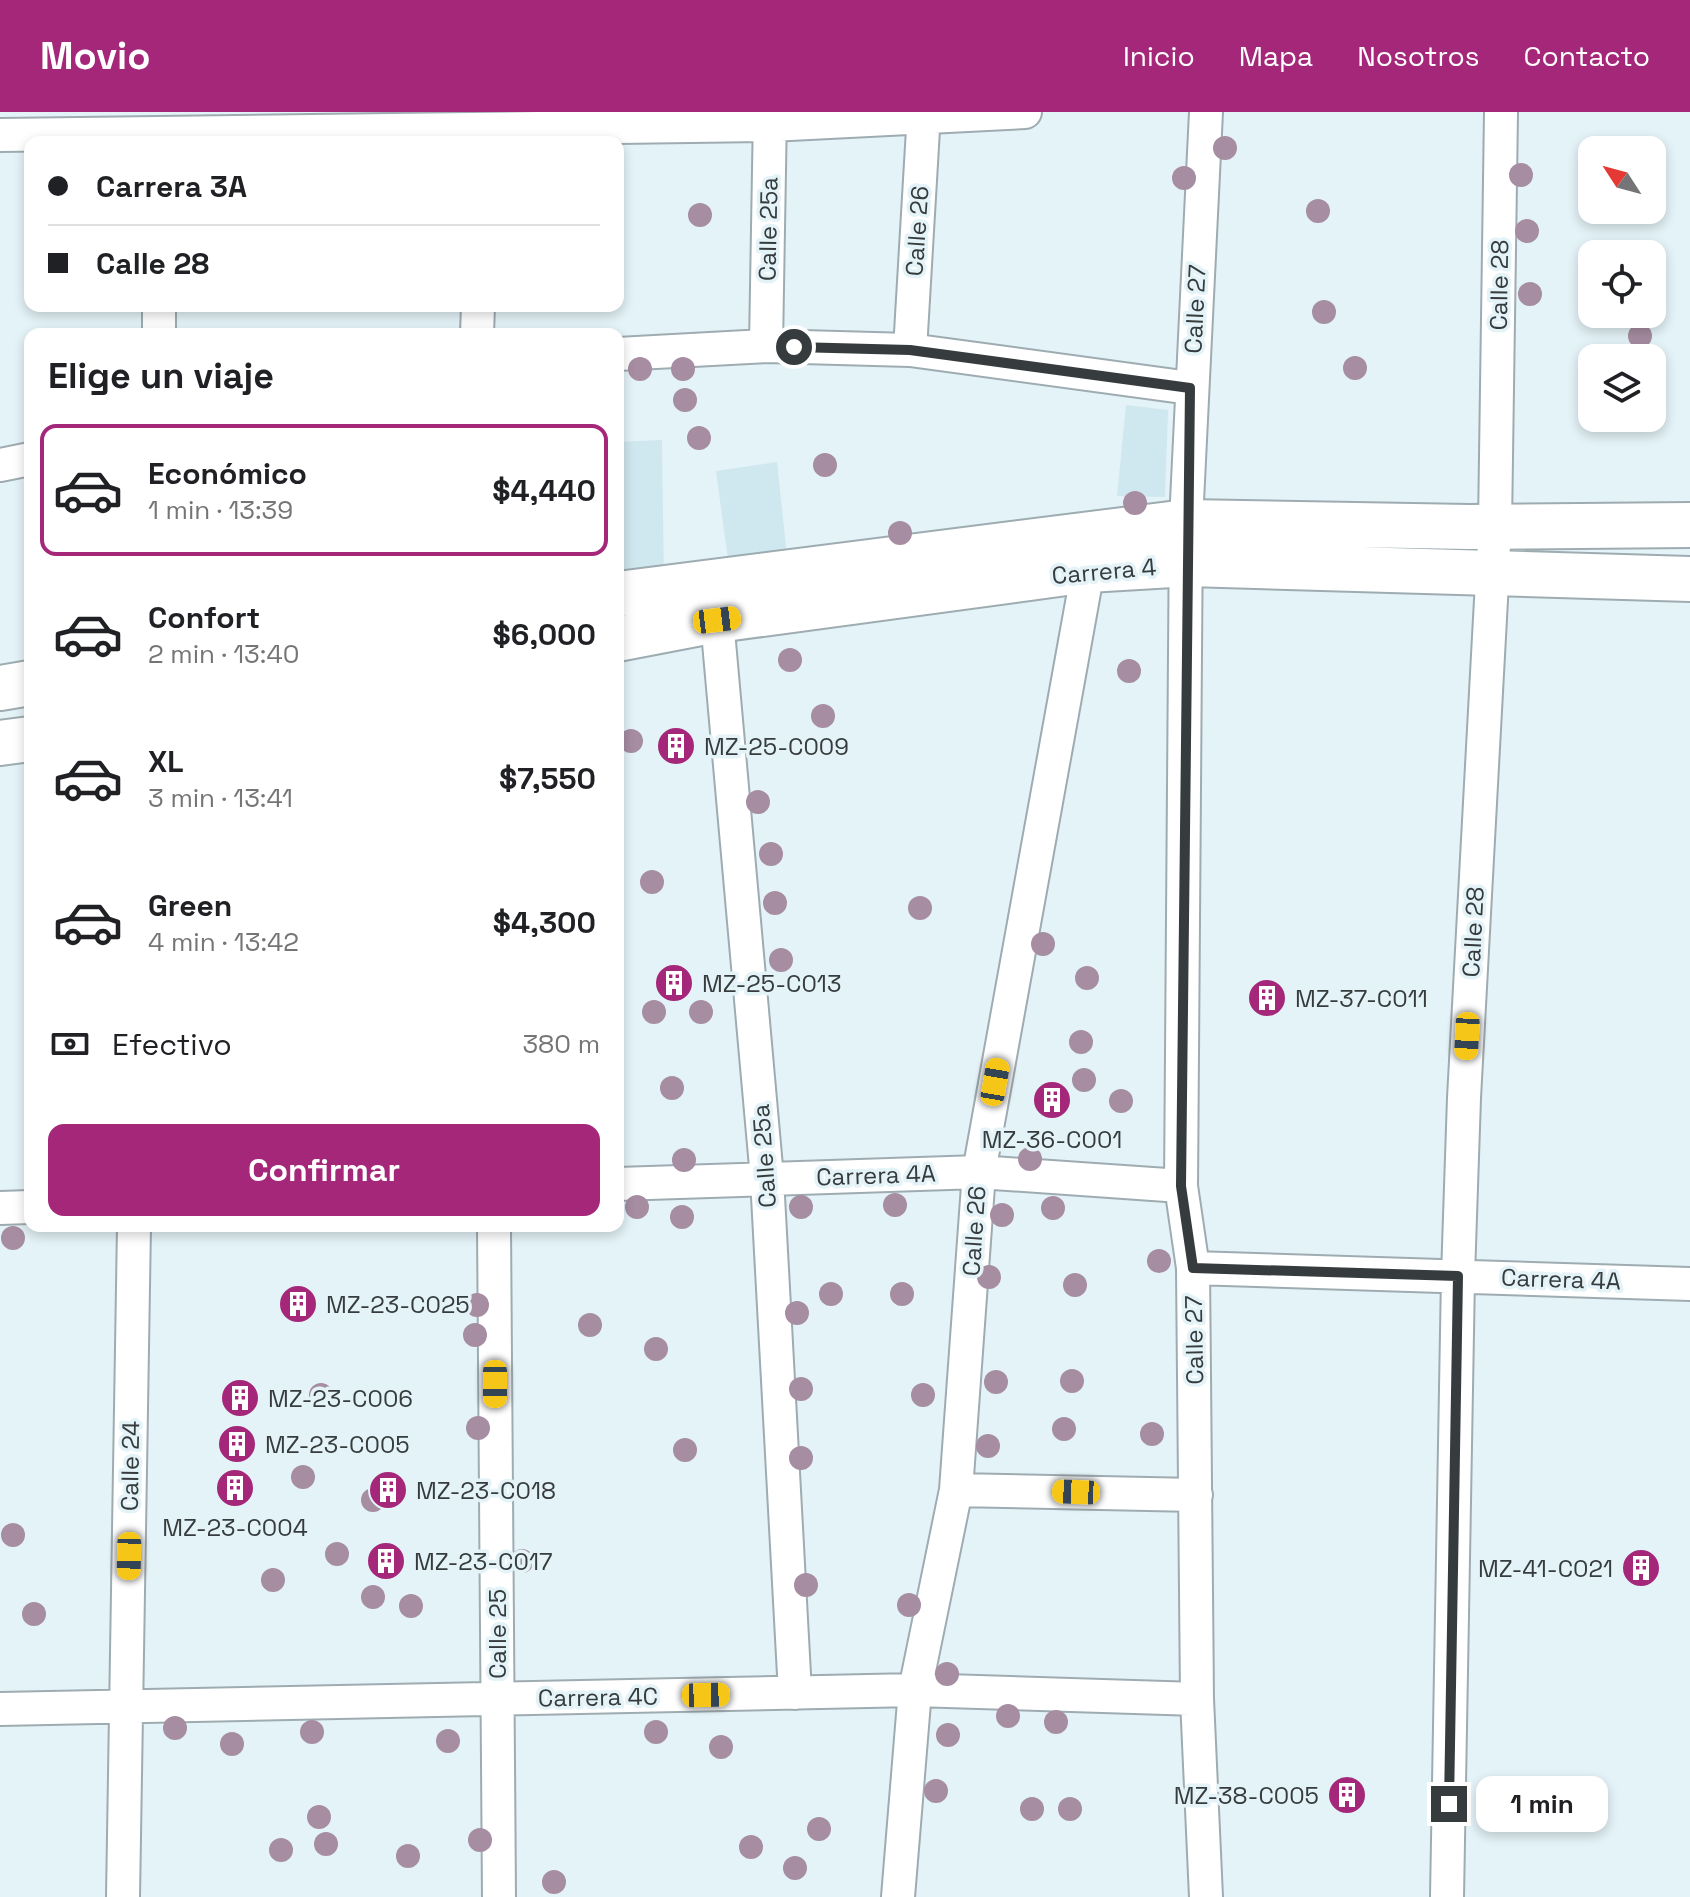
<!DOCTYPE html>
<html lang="es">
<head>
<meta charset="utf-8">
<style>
  body { margin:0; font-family:"Space Grotesk",sans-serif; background:#f2f2f2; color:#202124; height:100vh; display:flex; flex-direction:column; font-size:30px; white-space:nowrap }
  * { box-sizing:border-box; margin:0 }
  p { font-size:26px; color:#757577 }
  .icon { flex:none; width:44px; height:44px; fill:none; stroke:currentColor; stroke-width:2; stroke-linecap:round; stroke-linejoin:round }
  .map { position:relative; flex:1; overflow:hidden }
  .details { position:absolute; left:24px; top:216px; width:600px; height:904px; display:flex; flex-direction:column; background:#fff; border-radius:16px; box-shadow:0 4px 12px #0003 }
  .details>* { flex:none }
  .guide { position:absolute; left:24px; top:24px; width:600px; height:176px; border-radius:16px; box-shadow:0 4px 12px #0003; display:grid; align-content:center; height:176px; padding:0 24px; background:#fff }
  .needle { width:52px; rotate:306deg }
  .tools { position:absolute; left:1578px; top:24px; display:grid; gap:16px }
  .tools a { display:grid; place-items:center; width:88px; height:88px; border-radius:16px; background:#fff; box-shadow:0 4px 12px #0003; font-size:40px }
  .end { position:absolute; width:36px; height:36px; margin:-18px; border:10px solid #363c3e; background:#fff; box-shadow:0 0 0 4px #fff }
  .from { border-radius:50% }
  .bubble { position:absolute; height:56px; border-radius:16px; background:#fff; box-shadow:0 4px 12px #0003; font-size:26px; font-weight:800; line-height:56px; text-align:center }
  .car { position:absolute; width:24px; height:48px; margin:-24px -12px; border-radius:10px; box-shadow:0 0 6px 2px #0007; background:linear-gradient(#f5c518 24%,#345 0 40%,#f5c518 0 76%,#345 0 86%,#f5c518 0) }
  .guide b { display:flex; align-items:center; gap:28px; height:76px; font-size:30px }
  .guide b+b { border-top:2px solid #e0e0e0 }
  .guide i { width:20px; height:20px; background:#202124 }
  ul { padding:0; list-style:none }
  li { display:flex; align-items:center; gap:24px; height:132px; margin:0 16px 12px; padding:0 8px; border:4px solid transparent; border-radius:16px }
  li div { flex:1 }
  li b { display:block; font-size:30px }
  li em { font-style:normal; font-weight:800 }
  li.active { border-color:#a4277a }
  li>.icon { width:72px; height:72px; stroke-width:1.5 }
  h2 { padding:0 24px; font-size:36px; line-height:96px }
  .pay { display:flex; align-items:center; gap:20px; height:88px; padding:0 24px; font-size:30px }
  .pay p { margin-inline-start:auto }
  .cta { display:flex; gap:16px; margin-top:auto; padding:16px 24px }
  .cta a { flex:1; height:92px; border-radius:16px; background:#a4277a; color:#fff; font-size:32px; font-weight:800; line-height:92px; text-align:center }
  header { display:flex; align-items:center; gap:48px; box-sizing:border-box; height:112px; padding:0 40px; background:#a4277a; color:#fff }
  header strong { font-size:38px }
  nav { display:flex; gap:44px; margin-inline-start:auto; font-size:28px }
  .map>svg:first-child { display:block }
</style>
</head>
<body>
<header>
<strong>Movio</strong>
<nav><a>Inicio</a><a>Mapa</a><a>Nosotros</a><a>Contacto</a></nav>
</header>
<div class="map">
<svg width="1690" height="1785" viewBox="0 0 1690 1785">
  <rect width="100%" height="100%" fill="#e4f3f8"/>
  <path fill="#cfe7ee" d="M1126 293 1168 298 1165 385 1117 384Z
    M662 328 664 475 618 480V330Z
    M777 350 789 463 731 469 716 359Z"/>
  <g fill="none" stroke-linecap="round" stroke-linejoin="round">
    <g stroke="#9eacb1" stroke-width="36">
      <path id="street" d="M0 23 770 13 1025 0
        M159 222V194
        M477 222 478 194
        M766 234 770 0
        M910 238 924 0
        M618 242 766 234 910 238 1190 276
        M0 353 30 347
        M717 508 767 1066 795 1581
        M618 1072 979 1060 1181 1074
        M0 1096 30 1095
        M494 1114 499 1785
        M1193 1156 1690 1172
        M956 1378 1196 1383
        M0 1597 915 1578 1197 1587
        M123 1785 134 1114
        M898 1785 915 1578 956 1378 979 1060 1088 458
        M1206 1785 1197 1587 1193 1156 1181 1074 1186 410 1206 0
        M1447 1785 1458 1164 1464 986 1495 414 1501 0"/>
    </g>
    <g stroke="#9eacb1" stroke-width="48">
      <path id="secondary" d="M618 482 1186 410 1469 415 1690 413
        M618 527 717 508 1088 458 1189 452 1690 467
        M0 576 30 571
        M0 631 30 627"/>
    </g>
    <use href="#street" stroke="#fff" stroke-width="32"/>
    <use href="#secondary" stroke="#fff" stroke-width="44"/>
  </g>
  <g fill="#a68da2">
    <circle cx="1225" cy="36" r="12"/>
    <circle cx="1521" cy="63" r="12"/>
    <circle cx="1184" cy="66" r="12"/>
    <circle cx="1318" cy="99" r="12"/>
    <circle cx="700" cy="103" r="12"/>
    <circle cx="1527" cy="119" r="12"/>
    <circle cx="1530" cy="182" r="12"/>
    <circle cx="1324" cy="200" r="12"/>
    <circle cx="1640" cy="224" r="12"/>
    <circle cx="1355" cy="256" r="12"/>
    <circle cx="640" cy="257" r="12"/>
    <circle cx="683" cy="257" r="12"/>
    <circle cx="685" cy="288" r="12"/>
    <circle cx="699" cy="326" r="12"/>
    <circle cx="825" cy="353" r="12"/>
    <circle cx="1135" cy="391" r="12"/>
    <circle cx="900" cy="421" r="12"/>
    <circle cx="790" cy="548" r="12"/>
    <circle cx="1129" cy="559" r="12"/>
    <circle cx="823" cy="604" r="12"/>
    <circle cx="631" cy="629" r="12"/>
    <circle cx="758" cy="690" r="12"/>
    <circle cx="771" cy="742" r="12"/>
    <circle cx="652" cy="770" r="12"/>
    <circle cx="775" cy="791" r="12"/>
    <circle cx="920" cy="796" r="12"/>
    <circle cx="1043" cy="832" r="12"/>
    <circle cx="781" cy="848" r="12"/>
    <circle cx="1087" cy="866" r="12"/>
    <circle cx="667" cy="870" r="12"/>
    <circle cx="654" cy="900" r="12"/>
    <circle cx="701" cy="900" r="12"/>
    <circle cx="1081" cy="930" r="12"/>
    <circle cx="1084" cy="968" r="12"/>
    <circle cx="672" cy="976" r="12"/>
    <circle cx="1121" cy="989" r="12"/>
    <circle cx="1030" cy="1047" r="12"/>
    <circle cx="684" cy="1048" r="12"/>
    <circle cx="895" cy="1093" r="12"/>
    <circle cx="637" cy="1095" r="12"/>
    <circle cx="801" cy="1095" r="12"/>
    <circle cx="1053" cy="1096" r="12"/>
    <circle cx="1002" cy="1103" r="12"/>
    <circle cx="682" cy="1105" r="12"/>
    <circle cx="13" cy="1126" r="12"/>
    <circle cx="1159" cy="1149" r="12"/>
    <circle cx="989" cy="1165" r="12"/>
    <circle cx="1075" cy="1173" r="12"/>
    <circle cx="831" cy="1182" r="12"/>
    <circle cx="902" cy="1182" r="12"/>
    <circle cx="477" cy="1193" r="12"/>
    <circle cx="797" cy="1201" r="12"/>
    <circle cx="590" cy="1213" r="12"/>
    <circle cx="475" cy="1223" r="12"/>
    <circle cx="656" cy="1237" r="12"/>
    <circle cx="1072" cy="1269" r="12"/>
    <circle cx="996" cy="1270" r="12"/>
    <circle cx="801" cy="1277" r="12"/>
    <circle cx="321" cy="1283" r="12"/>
    <circle cx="923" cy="1283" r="12"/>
    <circle cx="478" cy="1316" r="12"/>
    <circle cx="1064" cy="1317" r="12"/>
    <circle cx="1152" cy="1322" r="12"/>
    <circle cx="988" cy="1334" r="12"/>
    <circle cx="685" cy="1338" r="12"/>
    <circle cx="801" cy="1346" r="12"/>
    <circle cx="303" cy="1365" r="12"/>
    <circle cx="373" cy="1388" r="12"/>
    <circle cx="13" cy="1423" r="12"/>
    <circle cx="337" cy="1442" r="12"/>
    <circle cx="522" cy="1449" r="12"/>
    <circle cx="273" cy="1468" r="12"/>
    <circle cx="806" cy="1473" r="12"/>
    <circle cx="373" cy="1485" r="12"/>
    <circle cx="909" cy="1493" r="12"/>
    <circle cx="411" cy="1494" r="12"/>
    <circle cx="34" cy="1502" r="12"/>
    <circle cx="947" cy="1562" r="12"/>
    <circle cx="1008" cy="1604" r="12"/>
    <circle cx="1056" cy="1610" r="12"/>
    <circle cx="175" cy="1616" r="12"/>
    <circle cx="312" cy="1620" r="12"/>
    <circle cx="656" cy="1620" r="12"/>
    <circle cx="948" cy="1623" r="12"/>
    <circle cx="448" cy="1629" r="12"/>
    <circle cx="232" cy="1632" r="12"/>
    <circle cx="721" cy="1635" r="12"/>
    <circle cx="936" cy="1679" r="12"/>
    <circle cx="1032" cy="1697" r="12"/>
    <circle cx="1070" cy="1697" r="12"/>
    <circle cx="319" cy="1705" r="12"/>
    <circle cx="819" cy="1717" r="12"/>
    <circle cx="480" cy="1728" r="12"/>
    <circle cx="326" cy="1732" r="12"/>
    <circle cx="751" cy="1735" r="12"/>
    <circle cx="281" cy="1738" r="12"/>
    <circle cx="408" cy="1744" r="12"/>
    <circle cx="795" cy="1756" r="12"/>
    <circle cx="554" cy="1770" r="12"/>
  </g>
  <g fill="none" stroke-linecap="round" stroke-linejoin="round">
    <path stroke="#363c3e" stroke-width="10" d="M794 235 910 238 1190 276 1181 1074 1193 1156 1458 1164 1449 1692"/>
  </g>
  <defs>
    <g id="building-disc" transform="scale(2)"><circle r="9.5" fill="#a4277a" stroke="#e4f3f8"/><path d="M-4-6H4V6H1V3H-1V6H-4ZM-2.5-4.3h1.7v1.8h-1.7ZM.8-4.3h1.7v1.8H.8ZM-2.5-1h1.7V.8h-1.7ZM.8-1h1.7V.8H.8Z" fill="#fff"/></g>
  </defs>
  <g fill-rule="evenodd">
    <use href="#building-disc" x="676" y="634"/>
    <use href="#building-disc" x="674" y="871"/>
    <use href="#building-disc" x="1267" y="886"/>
    <use href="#building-disc" x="1052" y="988"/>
    <use href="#building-disc" x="298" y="1192"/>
    <use href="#building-disc" x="240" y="1286"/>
    <use href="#building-disc" x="237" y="1332"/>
    <use href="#building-disc" x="235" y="1376"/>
    <use href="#building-disc" x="388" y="1378"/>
    <use href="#building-disc" x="386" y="1449"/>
    <use href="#building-disc" x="1641" y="1456"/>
    <use href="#building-disc" x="1347" y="1683"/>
  </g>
  <g text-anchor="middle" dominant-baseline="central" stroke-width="7" stroke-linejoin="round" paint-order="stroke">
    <g font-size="24" fill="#363c3e" stroke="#e4f3f8">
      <text transform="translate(768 117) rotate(-89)">Calle 25a</text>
      <text transform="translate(917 119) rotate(-86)">Calle 26</text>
      <text transform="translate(1499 173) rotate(-89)">Calle 28</text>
      <text transform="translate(1195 197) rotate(-87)">Calle 27</text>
      <text transform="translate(1104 459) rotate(-5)">Carrera 4</text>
      <text transform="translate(1473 820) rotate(-87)">Calle 28</text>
      <text transform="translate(764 1044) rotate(-94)">Calle 25a</text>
      <text transform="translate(876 1063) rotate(-2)">Carrera 4A</text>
      <text transform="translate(974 1119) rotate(-86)">Calle 26</text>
      <text transform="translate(1561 1167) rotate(2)">Carrera 4A</text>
      <text transform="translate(1194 1228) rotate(-91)">Calle 27</text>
      <text transform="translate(130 1354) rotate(-89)">Calle 24</text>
      <text transform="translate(497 1522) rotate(-90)">Calle 25</text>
      <text transform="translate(598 1585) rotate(-1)">Carrera 4C</text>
    </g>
    <g font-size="24" fill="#363c3e" stroke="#e4f3f8" text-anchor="start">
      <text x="704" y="634">MZ-25-C009</text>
      <text x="702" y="871">MZ-25-C013</text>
      <text x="1295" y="886">MZ-37-C011</text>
      <text x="1052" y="1027" text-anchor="middle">MZ-36-C001</text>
      <text x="326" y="1192">MZ-23-C025</text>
      <text x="268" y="1286">MZ-23-C006</text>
      <text x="265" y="1332">MZ-23-C005</text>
      <text x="416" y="1378">MZ-23-C018</text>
      <text x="235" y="1415" text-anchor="middle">MZ-23-C004</text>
      <text x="414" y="1449">MZ-23-C017</text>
      <text x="1613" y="1456" text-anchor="end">MZ-41-C021</text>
      <text x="1319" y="1683" text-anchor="end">MZ-38-C005</text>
    </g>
  </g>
</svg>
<div class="tools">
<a><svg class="needle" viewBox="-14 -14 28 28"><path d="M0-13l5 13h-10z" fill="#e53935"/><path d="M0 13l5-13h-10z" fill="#757577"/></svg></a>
<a><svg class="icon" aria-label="locate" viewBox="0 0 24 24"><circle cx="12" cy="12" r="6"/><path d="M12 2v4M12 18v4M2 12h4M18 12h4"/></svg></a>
<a><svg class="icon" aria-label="layers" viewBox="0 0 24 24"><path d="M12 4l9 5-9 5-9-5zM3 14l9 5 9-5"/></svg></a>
</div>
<i class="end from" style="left:794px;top:235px"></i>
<i class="end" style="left:1449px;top:1692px"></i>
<div class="bubble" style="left:1476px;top:1664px;width:132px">1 min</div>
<i class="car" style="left:717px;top:508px;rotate:83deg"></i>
<i class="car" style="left:1467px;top:924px;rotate:183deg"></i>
<i class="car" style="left:995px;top:970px;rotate:10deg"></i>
<i class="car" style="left:495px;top:1272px;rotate:180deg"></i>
<i class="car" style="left:1076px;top:1380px;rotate:272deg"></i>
<i class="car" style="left:129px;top:1444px;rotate:181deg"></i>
<i class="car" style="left:706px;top:1583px;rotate:89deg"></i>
<div class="guide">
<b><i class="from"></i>Carrera 3A</b>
<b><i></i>Calle 28</b>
</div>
<section class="details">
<h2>Elige un viaje</h2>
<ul>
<li class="active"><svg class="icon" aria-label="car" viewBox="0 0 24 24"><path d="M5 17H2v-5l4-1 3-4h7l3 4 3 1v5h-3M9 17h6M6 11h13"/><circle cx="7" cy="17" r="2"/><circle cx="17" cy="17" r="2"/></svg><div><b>Económico</b><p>1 min · 13:39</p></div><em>$4,440</em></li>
<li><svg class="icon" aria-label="car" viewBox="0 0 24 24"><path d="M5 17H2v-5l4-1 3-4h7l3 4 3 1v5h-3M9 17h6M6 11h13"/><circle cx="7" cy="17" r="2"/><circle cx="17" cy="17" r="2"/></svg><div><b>Confort</b><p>2 min · 13:40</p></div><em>$6,000</em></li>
<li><svg class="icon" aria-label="car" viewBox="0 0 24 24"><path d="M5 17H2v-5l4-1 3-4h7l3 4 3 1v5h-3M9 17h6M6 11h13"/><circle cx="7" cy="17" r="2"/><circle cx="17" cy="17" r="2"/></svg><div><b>XL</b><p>3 min · 13:41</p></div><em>$7,550</em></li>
<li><svg class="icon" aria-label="car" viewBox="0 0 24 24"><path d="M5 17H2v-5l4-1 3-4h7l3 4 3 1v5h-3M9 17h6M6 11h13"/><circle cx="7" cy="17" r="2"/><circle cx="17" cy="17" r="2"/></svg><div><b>Green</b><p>4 min · 13:42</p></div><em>$4,300</em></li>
</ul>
<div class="pay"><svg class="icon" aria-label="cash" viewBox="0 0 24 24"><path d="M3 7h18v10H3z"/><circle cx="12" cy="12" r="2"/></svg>Efectivo<p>380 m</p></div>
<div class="cta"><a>Confirmar</a></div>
</section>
</div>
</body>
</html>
